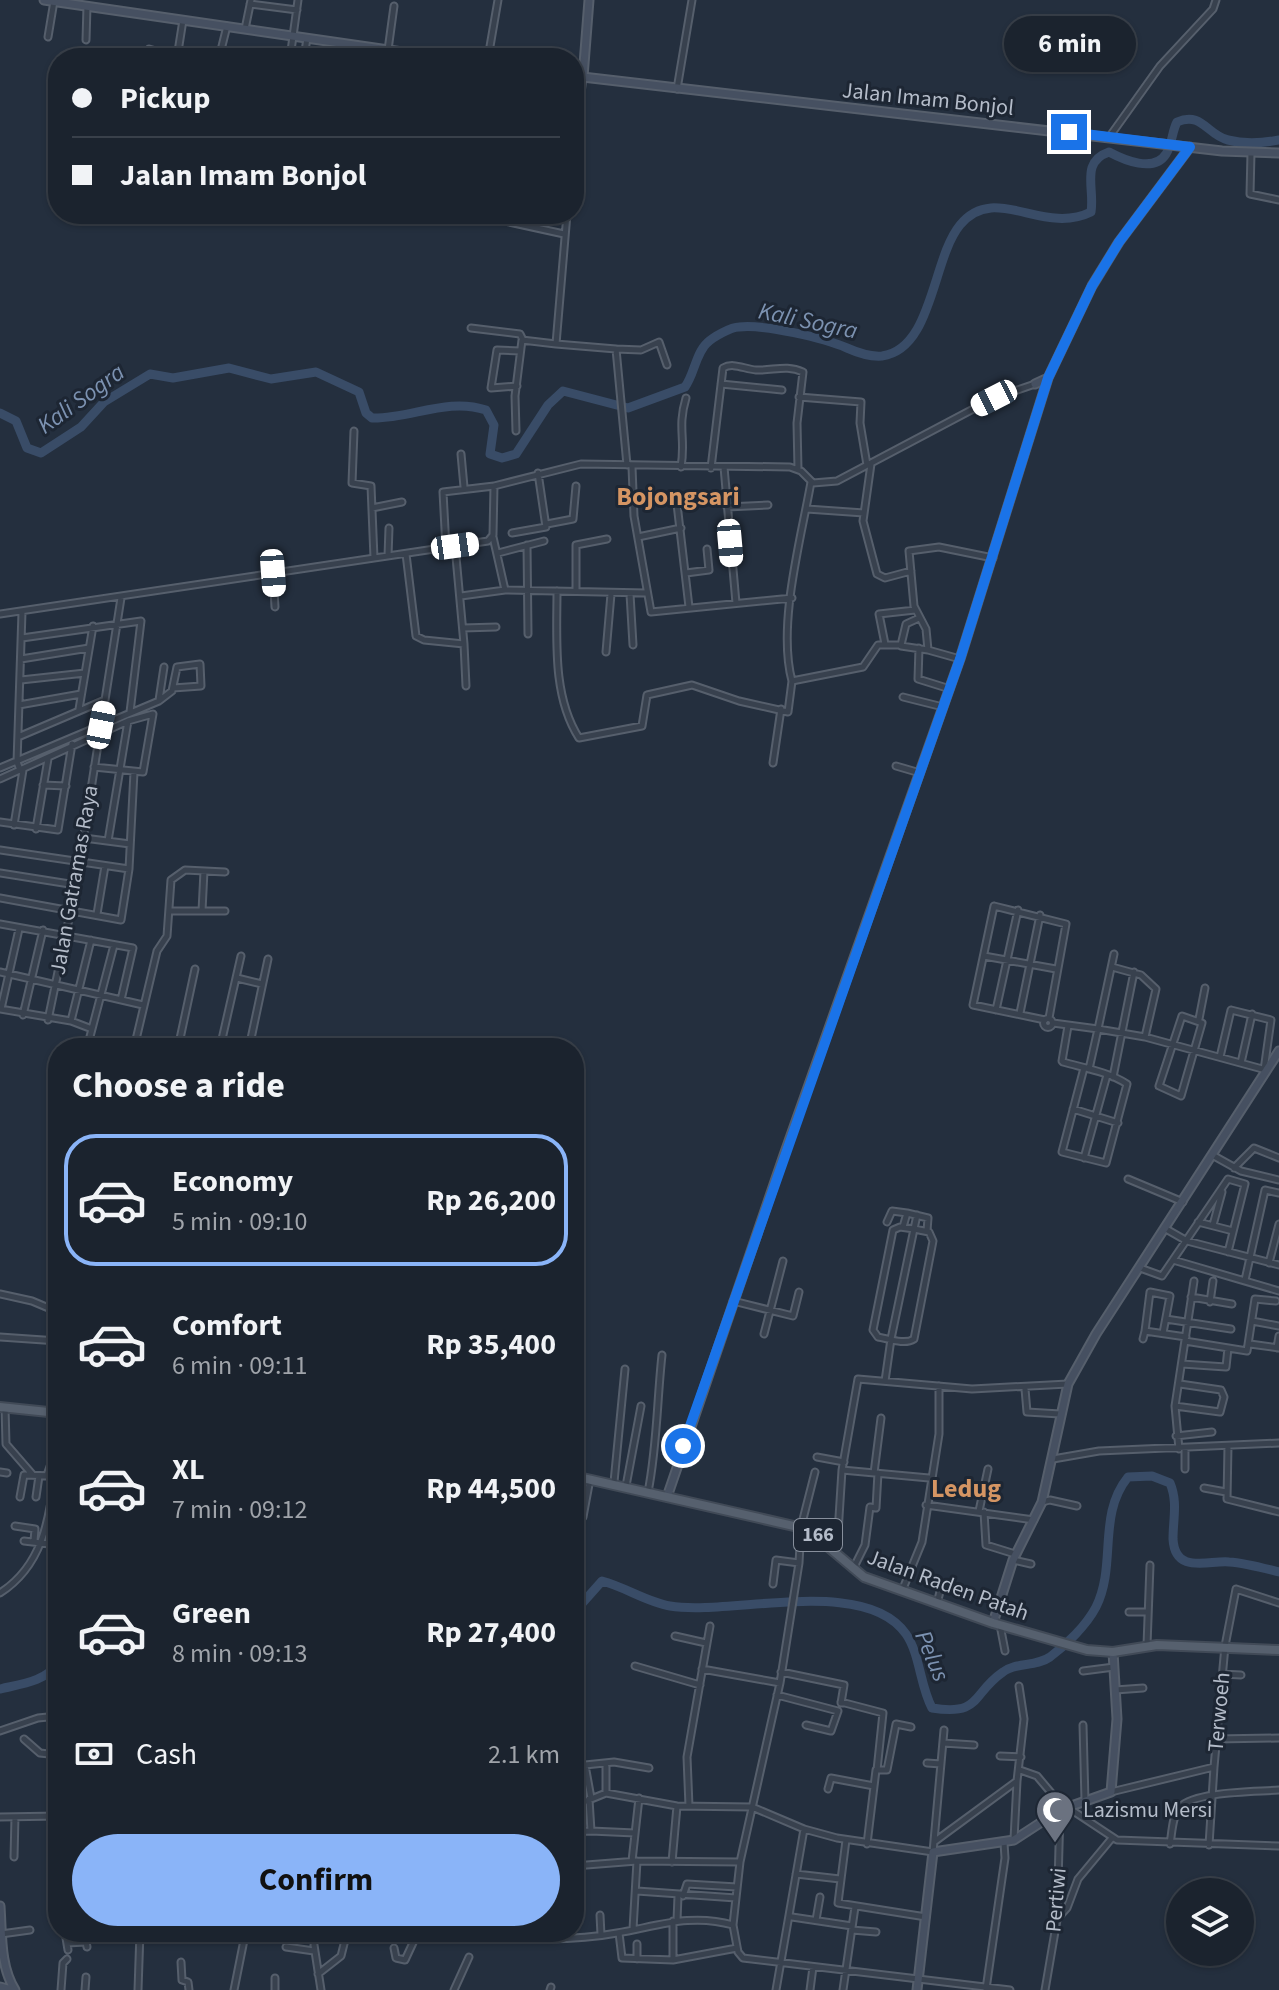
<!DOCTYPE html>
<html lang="en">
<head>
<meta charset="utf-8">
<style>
  body { margin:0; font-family:"Source Sans 3",sans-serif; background:#282f3a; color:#f1f3f6; height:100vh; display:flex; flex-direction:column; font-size:30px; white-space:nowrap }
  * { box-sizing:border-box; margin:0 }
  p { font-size:26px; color:#a0a4aa }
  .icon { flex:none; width:44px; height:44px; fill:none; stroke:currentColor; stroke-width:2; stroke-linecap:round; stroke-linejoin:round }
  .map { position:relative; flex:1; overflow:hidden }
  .side { position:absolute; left:48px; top:1038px; width:536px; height:904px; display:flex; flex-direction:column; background:#1b232e; border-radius:32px; box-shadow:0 2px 6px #0004,0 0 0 2px #39404a }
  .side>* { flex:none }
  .guide { position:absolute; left:48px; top:48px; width:536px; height:176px; border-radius:32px; box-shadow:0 2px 6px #0004,0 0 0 2px #39404a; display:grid; align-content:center; height:176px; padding:0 24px; background:#1b232e }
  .controls { position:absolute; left:1166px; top:1878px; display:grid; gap:16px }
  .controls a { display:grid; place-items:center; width:88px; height:88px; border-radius:50%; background:#1b232e; box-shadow:0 2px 6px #0004,0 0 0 2px #39404a; font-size:40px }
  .end { position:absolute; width:36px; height:36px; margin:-18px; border:10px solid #1a73e8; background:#fff; box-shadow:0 0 0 4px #fff }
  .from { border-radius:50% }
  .bubble { position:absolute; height:56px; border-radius:28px; background:#1b232e; box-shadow:0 2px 6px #0004,0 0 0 2px #39404a; font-size:26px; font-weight:700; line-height:56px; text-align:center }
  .car { position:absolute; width:24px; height:48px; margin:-24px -12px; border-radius:10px; box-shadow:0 0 6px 2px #0007; background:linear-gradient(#fff 24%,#345 0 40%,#fff 0 76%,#345 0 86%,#fff 0) }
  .guide b { display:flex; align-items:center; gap:28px; height:76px; font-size:30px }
  .guide b+b { border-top:2px solid #39404a }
  .guide i { width:20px; height:20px; background:#f1f3f6 }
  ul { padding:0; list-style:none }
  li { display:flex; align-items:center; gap:24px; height:132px; margin:0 16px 12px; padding:0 8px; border:4px solid transparent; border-radius:32px }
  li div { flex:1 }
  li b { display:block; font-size:30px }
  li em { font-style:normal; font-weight:700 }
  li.active { border-color:#8ab4f8 }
  li>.icon { width:72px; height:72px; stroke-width:1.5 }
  h2 { padding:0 24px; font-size:36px; line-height:96px }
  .pay { display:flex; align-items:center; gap:20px; height:88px; padding:0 24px; font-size:30px }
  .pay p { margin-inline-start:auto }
  .cta { display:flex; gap:16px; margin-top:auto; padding:16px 24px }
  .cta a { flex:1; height:92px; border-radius:48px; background:#8ab4f8; color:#111; font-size:32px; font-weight:700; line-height:92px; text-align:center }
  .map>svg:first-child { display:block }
</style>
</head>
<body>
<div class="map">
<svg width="1279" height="1990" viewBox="0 0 1279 1990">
  <rect width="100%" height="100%" fill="#242f3e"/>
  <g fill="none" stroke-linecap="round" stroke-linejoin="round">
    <path stroke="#394c67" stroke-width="9" d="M0 413 16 421 27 448 41 453 81 427 104 402 150 374 173 378 229 368 271 379 316 372 359 392 366 413 372 418C411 419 447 397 486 410L494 425 490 454 502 458 516 454 548 405 563 391 628 408 685 387C694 375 696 353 707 343 713 337 731 327 739 327 764 324 824 338 847 348 856 352 870 357 882 356 933 349 932 259 960 225 995 182 1042 236 1091 212 1095 188 1080 162 1109 152 1124 160 1154 173 1166 154 1172 145 1172 131 1177 122 1202 111 1207 135 1228 140 1244 144 1263 143 1279 140
      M0 1689C21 1684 45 1682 58 1663
      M574 1692 578 1608 602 1581C625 1587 647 1602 670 1606 731 1616 865 1575 906 1634 920 1654 920 1686 932 1708 982 1716 971 1694 1003 1672 1016 1662 1036 1667 1050 1657 1066 1645 1086 1626 1096 1607 1117 1565 1097 1515 1128 1477L1152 1476 1170 1483C1178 1502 1173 1519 1173 1539 1175 1575 1209 1560 1229 1562 1245 1563 1263 1568 1279 1572"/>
    <g stroke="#565f6c" stroke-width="9">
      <path id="street" d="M250 4 297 10
        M245 29 251 0
        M48 37 54 1
        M86 40 87 6
        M149 49 177 57
        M388 50 394 6
        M177 58 183 20
        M219 58 227 26
        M290 58 298 0
        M304 58 307 38
        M355 58 357 45
        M488 58 498 0
        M677 89 692 0
        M1110 136 1160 66 1213 9 1216 0
        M574 152 583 77
        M1251 153 1250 194 1279 200
        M399 214 486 217 564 234
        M567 214 556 344 616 349 627 465
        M471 328 520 334 523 340
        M616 349 641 350 659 342 667 365
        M721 384 782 390
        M517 386 491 388 497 350 520 351
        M799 397 861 402 860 423 867 465
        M354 431 352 483 371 486 374 558
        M516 431 515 396 522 340 556 344
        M461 454 464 487
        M871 464 863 521 877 574 885 578 911 571
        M632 467 634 516 651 612 792 598
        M681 467C686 439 677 428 686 398
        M724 467 736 603
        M711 468 723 368C733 362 744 369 756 370 773 371 786 364 803 372L797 423 798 469
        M811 482C801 539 777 625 792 681L863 667 878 645H901L906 624 919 618
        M685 499 727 498
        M685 501 677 504 689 607
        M727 507 768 505
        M372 508 402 502
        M807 509 864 513
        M547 524 573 519 576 486
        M512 533 546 527 538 473
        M493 537 505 590 646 593
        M638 537 681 528
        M527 545 528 634
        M446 548 443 492 494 486
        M498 553 544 541
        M406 554 416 636 424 640 464 644 455 546
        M388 556 389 528
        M273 573 275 607
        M686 573 709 570 707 549
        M557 591C557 638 552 696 579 738L642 726 647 695 692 685 739 701 788 712 792 681
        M576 591V545L607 539
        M630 594 633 645
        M461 596 505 590
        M0 614 488 541 493 535 494 486 581 464 790 467 801 471 813 483 837 481 994 398 1035 384
        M463 628 496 627
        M22 638 141 621 130 712
        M464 644 466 686
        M885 644 879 614 915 610
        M901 646 928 650
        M919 648 918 679 950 689
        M606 652 611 594
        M21 659 89 648
        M960 659 928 650 926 629 914 606 909 551 939 547 993 558
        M21 680 85 673
        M903 697 943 707
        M159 700 164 667
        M19 705 81 694
        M79 709 93 626
        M18 737 105 700
        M773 763 781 709
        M896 766 920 773
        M0 768 159 701 172 691 177 667 200 664 201 686 173 688
        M20 770 17 762 22 612
        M0 779 128 721 153 714 143 772 94 767
        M43 785 66 786
        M0 822 58 830 72 744
        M14 825 23 770
        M36 829 48 759
        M84 838 130 844
        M108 841 128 721
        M0 850 129 869
        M0 873 76 885
        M0 898 121 920 129 869 134 772
        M169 911H225
        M202 911 204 871
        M97 914 105 866
        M0 924 133 948 121 1000
        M1114 954 1098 1029 1145 1037 1266 1070
        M984 956 1056 969
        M1112 967 1141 975 1156 989 1145 1037
        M0 972 143 1005
        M237 978 262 984
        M0 1009 71 1021 92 1029
        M1 1009 19 929
        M996 1010 1018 910
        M1020 1013 1040 915
        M23 1015 43 930
        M1182 1016 1202 1023 1181 1096 1159 1086Z
        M1043.5 1023a4.5 4.5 0 1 1 9 0a4.5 4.5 0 1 1-9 0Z
        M1199 1019 1205 988
        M48 1020 76 885 121 598
        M1045 1020 973 1005 994 906 1066 924 1049 1018
        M71 1021 91 940
        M1053 1023 1098 1029 1089 1069
        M1068 1026 1062 1061 1063 1062C1084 1068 1109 1072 1127 1084L1106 1163 1062 1152 1084 1068
        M87 1048 114 945
        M134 1048 157 951 167 936 171 880 185 870 225 872
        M178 1048 195 969
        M220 1048 241 956
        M249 1048 268 959
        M1220 1057 1231 1010 1271 1020 1264 1070
        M1241 1063 1252 1014
        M1113 1077 1134 972
        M1073 1109 1118 1123
        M1214 1156 1241 1171 1279 1180
        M1084 1158 1107 1075
        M58 1168V1170
        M1234 1168 1254 1148 1279 1158
        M1128 1179 1183 1202
        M907 1213 928 1218 927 1231
        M887 1222 892 1211 907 1213 903 1227
        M1198 1222 1233 1231
        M1213 1225 1222 1192
        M1166 1229 1187 1241 1279 1265
        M1173 1260 1279 1291
        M1269 1263 1279 1224
        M1140 1268 1162 1276 1228 1179 1245 1184 1228 1252
        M1245 1280 1265 1190 1279 1193
        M0 1294 32 1301 58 1312
        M1191 1297 1232 1304
        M733 1301 793 1316 799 1292
        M1210 1302 1213 1281
        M1166 1319 1231 1329
        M1252 1321 1279 1326
        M1163 1333 1170 1296 1150 1292 1145 1331 1186 1337
        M764 1334 783 1261
        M0 1337 58 1341
        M1143 1339 1145 1331
        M1185 1341 1247 1351 1255 1299 1276 1301
        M1250 1344 1279 1348
        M1277 1348 1279 1336
        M1182 1364 1226 1367 1228 1348
        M885 1381 891 1339 914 1229 929 1232 933 1241 914 1339C905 1345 889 1339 878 1337L873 1330 893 1230 900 1227 914 1229 917 1215
        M1025 1389 1027 1412 1060 1414
        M1175 1406 1220 1412 1224 1397 1221 1390 1180 1384
        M5 1407 6 1444 32 1474
        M54 1413 58 1384
        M1176 1436 1212 1432
        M1228 1446 1227 1499 1279 1512
        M1179 1449 1175 1406 1194 1281
        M1185 1450V1469
        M817 1457 844 1462
        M1053 1459 1099 1451 1279 1443
        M842 1470 929 1478
        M0 1472 7 1473
        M815 1472 801 1527 799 1563 780 1683 740 1862 733 1925 738 1952 743 1958 1010 1990
        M874 1473 881 1418
        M47 1475 58 1444
        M614 1482 625 1369
        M626 1486 641 1406
        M1204 1488 1226 1492
        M648 1492C657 1448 657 1400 662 1355
        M36 1497 39 1476
        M1042 1502 1050 1500 1077 1506
        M926 1505 1034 1520
        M979 1511 988 1469
        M984 1512 986 1545 1015 1554
        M583 1517 590 1479
        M15 1526 35 1529 34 1541
        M24 1541 58 1545
        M832 1549 838 1533 842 1470 858 1379 972 1389 1068 1384
        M1013 1560 1031 1564
        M853 1569 865 1545 870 1507 876 1508 878 1473
        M773 1584 776 1560 799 1563
        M902 1591 922 1542 939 1434V1386
        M0 1593C42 1566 49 1521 55 1476L24 1475 20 1497
        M937 1603 941 1588
        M1129 1612H1147
        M1000 1625 1005 1651
        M675 1636 706 1643
        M1147 1645 1150 1565
        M635 1666 700 1685
        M702 1669 780 1683
        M1083 1671 1114 1667
        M781 1672 844 1685 841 1703
        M1222 1674 1241 1675
        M1115 1690 1143 1688
        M777 1695 838 1711 831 1731 806 1725
        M841 1702 883 1713 877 1770
        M1083 1725 1085 1801
        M0 1731 38 1718 58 1716
        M24 1739 40 1753 58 1755
        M1216 1739 1279 1738
        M943 1743 974 1745
        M1000 1756 1021 1757
        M927 1763 941 1764
        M606 1767V1793
        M1020 1770 1037 1776 1058 1801 1117 1840 1279 1846
        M828 1789 831 1778 874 1786
        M1111 1792 1214 1767 1225 1646 1236 1589 1279 1603
        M591 1798 585 1765 614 1762 649 1768
        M589 1799 591 1831 635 1833
        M574 1806 606 1793 677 1806 752 1807 804 1829 837 1838 933 1852 944 1730
        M689 1806 687 1757 710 1626
        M0 1817 58 1816
        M574 1832 591 1831
        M1014 1839 1017 1781
        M846 1840 838 1903 926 1917
        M934 1842 1017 1781 1024 1719 1019 1686
        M867 1844 876 1770H887L896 1724 911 1727
        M1170 1844C1172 1834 1172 1815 1180 1807 1196 1791 1256 1792 1279 1790
        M1209 1845 1214 1767
        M14 1857 15 1817
        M632 1861 639 1798
        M672 1862 677 1806
        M574 1866 637 1861 740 1862
        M796 1874 840 1879
        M637 1891 736 1898
        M683 1896 687 1884 737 1887
        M600 1915 601 1935
        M792 1917 852 1926
        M1057 1919 1067 1908 1078 1879 1112 1838
        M677 1920 678 1896
        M816 1920 820 1897
        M673 1921V1960
        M633 1929 637 1861
        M852 1930 876 1932
        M65 1932 68 1950
        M84 1932 86 1942
        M480 1932C516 1942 580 1940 617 1933 658 1926 691 1913 733 1925
        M619 1933 622 1958 673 1960 737 1948
        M1 1934 30 1930
        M67 1943 86 1942 87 1947
        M637 1944V1959
        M314 1945 321 1990
        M286 1947 314 1951
        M394 1948 396 1958 405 1960 418 1932
        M181 1962 182 1980 188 1982 189 1990
        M318 1974 341 1956 347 1932
        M275 1978V1990
        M986 1989 1005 1858 1004 1843
        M61 1990 63 1963 67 1959
        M85 1990 86 1977
        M138 1990 140 1932
        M234 1990 244 1940 259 1932
        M454 1990 469 1957
        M550 1990 551 1987
        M776 1990 804 1829
        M810 1990 813 1967
        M843 1990 855 1907
        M1045 1990 1057 1920 1060 1810"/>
    </g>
    <g stroke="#565f6c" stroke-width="11">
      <path id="secondary" d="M44 0 444 58
        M574 76 1222 151 1279 153
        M583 77 589 0
        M1035 384 1048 378
        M667 1497 784 1155 960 659 1048 378 1092 286 1119 242 1190 147
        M993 1623 1013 1560 1042 1502 1068 1384 1096 1334 1279 1051
        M0 1906C2 1936 0 1966 15 1990
        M0 1987 11 1990
        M917 1990 933 1852 1014 1840 1060 1810 1111 1792 1117 1719 1113 1652"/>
    </g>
    <g stroke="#414a57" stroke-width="12">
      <path id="primary" d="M0 1407 58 1413
        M574 1476 807 1529 864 1577 993 1623 1087 1650 1113 1652 1157 1645 1279 1650"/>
    </g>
    <use href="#street" stroke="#38414e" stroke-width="5"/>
    <use href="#secondary" stroke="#465061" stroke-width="7"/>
    <use href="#primary" stroke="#56606e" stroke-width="8"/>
  </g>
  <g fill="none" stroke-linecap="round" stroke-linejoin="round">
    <path stroke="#1a73e8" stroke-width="10" d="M683 1446 960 659 1048 378 1092 286 1119 242 1190 147 1069 132"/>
  </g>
  <defs>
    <g id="mosque-pin" transform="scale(2)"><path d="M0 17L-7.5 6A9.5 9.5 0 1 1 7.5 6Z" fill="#6b7280" stroke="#1d2633"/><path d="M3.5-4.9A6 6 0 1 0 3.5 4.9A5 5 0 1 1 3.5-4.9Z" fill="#fff"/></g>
  </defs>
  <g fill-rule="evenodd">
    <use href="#mosque-pin" x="1055" y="1810"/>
  </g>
  <g text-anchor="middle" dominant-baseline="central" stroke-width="6" stroke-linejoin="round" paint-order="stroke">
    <rect fill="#1d2633" stroke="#878f9c" stroke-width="2" x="794" y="1519" width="48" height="32" rx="6"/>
    <g font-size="20" font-weight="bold" fill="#b4bcc9">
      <text x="818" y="1535">166</text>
    </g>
    <g font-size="22" fill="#b4bcc9" stroke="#1d2633">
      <text transform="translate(928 99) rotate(6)">Jalan Imam Bonjol</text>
      <text transform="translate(74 880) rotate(-80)">Jalan Gatramas Raya</text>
      <text transform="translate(948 1585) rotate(20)">Jalan Raden Patah</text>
      <text transform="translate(1219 1712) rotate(-85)">Terwoeh</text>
      <text transform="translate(1056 1900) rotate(-85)">Pertiwi</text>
    </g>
    <g font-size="22" fill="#b4bcc9" stroke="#1d2633" text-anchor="start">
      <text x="1083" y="1810">Lazismu Mersi</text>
    </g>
    <g font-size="24" font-style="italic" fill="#7c92b1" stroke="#1d2633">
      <text transform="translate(808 321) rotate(12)">Kali Sogra</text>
      <text transform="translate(81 399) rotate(-36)">Kali Sogra</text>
      <text transform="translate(932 1656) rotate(67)">Pelus</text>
    </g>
    <g font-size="26" font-weight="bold" fill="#d59563" stroke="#1d2633">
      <text x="678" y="496">Bojongsari</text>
      <text x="966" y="1488">Ledug</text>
    </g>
  </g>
</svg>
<div class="controls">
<a><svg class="icon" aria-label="layers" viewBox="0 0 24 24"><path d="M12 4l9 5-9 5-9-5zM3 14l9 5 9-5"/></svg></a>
</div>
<i class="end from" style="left:683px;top:1446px"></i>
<i class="end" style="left:1069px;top:132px"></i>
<div class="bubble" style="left:1004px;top:16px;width:132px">6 min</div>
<i class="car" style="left:994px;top:398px;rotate:243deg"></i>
<i class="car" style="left:730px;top:543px;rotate:175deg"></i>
<i class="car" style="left:455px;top:546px;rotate:82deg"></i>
<i class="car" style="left:273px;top:573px;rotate:176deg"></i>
<i class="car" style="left:101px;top:725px;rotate:11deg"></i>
<div class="guide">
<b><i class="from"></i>Pickup</b>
<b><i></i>Jalan Imam Bonjol</b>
</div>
<section class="side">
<h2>Choose a ride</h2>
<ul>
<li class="active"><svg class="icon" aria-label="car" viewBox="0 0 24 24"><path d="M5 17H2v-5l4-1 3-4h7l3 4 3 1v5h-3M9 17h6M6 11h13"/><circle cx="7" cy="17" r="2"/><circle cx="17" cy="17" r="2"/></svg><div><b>Economy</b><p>5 min · 09:10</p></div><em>Rp 26,200</em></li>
<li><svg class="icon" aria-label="car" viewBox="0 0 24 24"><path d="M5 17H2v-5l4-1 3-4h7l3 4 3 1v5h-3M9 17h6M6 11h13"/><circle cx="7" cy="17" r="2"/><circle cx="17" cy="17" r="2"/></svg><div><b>Comfort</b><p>6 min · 09:11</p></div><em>Rp 35,400</em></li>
<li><svg class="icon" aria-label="car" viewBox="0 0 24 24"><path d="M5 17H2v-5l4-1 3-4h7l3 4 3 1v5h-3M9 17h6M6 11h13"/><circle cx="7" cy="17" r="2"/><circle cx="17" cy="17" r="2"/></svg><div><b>XL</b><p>7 min · 09:12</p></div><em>Rp 44,500</em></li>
<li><svg class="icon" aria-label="car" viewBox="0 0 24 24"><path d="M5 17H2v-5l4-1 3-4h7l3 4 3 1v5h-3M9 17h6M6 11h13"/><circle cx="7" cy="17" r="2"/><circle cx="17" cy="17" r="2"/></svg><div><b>Green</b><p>8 min · 09:13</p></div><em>Rp 27,400</em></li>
</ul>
<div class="pay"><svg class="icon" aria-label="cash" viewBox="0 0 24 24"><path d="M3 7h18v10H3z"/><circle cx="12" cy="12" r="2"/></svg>Cash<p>2.1 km</p></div>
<div class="cta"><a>Confirm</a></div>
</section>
</div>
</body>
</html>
